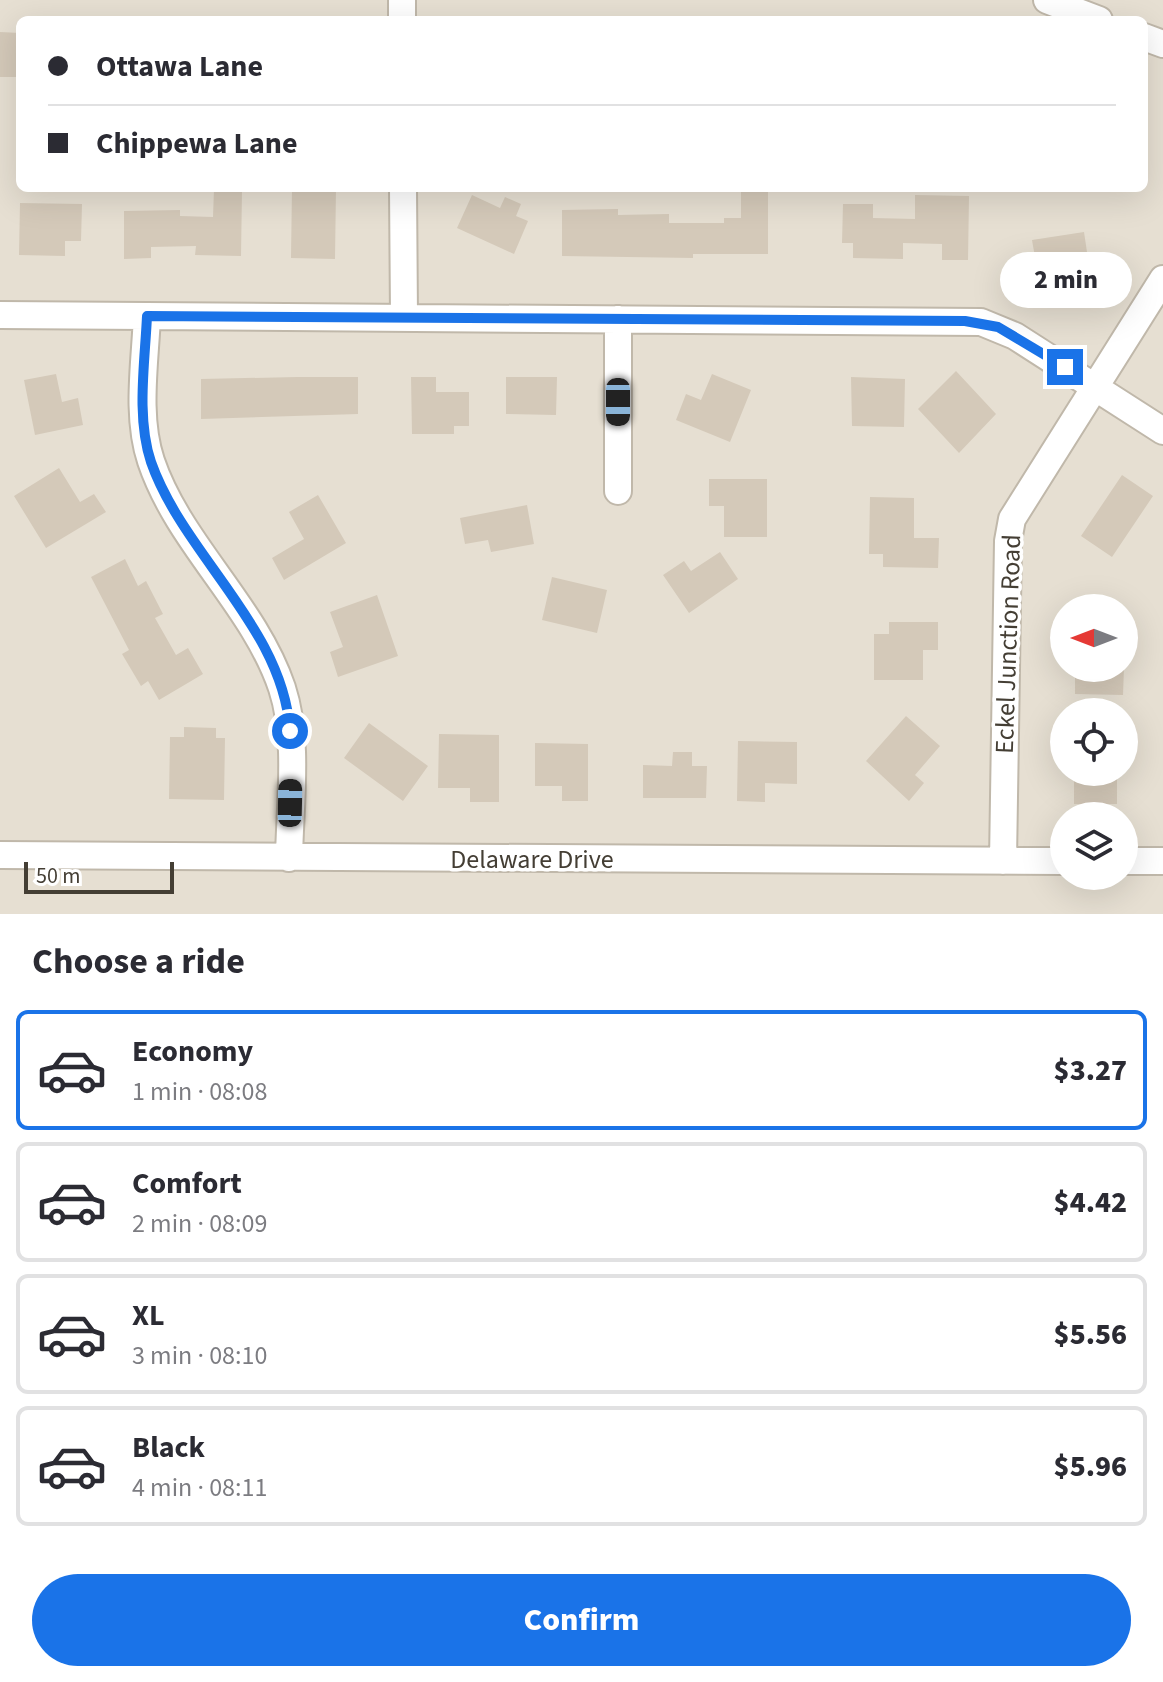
<!DOCTYPE html>
<html lang="en">
<head>
<meta charset="utf-8">
<style>
  body { margin:0; font-family:"Source Sans 3",sans-serif; background:#f2f2f3; color:#2b2b33; height:100vh; display:flex; flex-direction:column; font-size:30px; white-space:nowrap }
  * { box-sizing:border-box; margin:0 }
  p { font-size:26px; color:#7c7c81 }
  .icon { flex:none; width:44px; height:44px; fill:none; stroke:currentColor; stroke-width:2; stroke-linecap:round; stroke-linejoin:round }
  .map { position:relative; height:914px; overflow:hidden }
  .panel { display:flex; flex-direction:column; background:#fff; flex:1 }
  .panel>* { flex:none }
  .hud { position:absolute; left:16px; top:16px; width:1132px; height:176px; border-radius:12px; box-shadow:0 8px 32px #0002; display:grid; align-content:center; height:176px; padding:0 32px; background:#fff }
  .needle { width:52px; rotate:270deg }
  .controls { position:absolute; left:1050px; top:594px; display:grid; gap:16px }
  .controls a { display:grid; place-items:center; width:88px; height:88px; border-radius:50%; background:#fff; box-shadow:0 8px 32px #0002; font-size:40px }
  .scale { position:absolute; left:24px; bottom:20px; width:150px; box-sizing:border-box; padding-left:8px; border:4px solid #443e34; border-top:0; font-size:22px; line-height:28px; white-space:nowrap; color:#443e34; -webkit-text-stroke:6px #fff; paint-order:stroke }
  .end { position:absolute; width:36px; height:36px; margin:-18px; border:10px solid #1a73e8; background:#fff; box-shadow:0 0 0 4px #fff }
  .from { border-radius:50% }
  .bubble { position:absolute; height:56px; border-radius:28px; background:#fff; box-shadow:0 8px 32px #0002; font-size:26px; font-weight:800; line-height:56px; text-align:center }
  .car { position:absolute; width:24px; height:48px; margin:-24px -12px; border-radius:10px; box-shadow:0 0 6px 2px #0007; background:linear-gradient(#222 24%,#8ab4d8 0 40%,#222 0 76%,#8ab4d8 0 86%,#222 0) }
  .hud b { display:flex; align-items:center; gap:28px; height:76px; font-size:30px }
  .hud b+b { border-top:2px solid #e1e1e2 }
  .hud i { width:20px; height:20px; background:#2b2b33 }
  ul { padding:0; list-style:none }
  li { display:flex; align-items:center; gap:24px; height:120px; margin:0 16px 12px; padding:0 16px; border:4px solid #e1e1e2; border-radius:12px }
  li div { flex:1 }
  li b { display:block; font-size:30px }
  li em { font-style:normal; font-weight:800 }
  li.selected { border-color:#1a73e8 }
  li>.icon { width:72px; height:72px; stroke-width:1.5 }
  h2 { padding:0 32px; font-size:36px; line-height:96px }
  .primary-button { display:flex; gap:16px; margin-top:auto; padding:16px 32px }
  .primary-button a { flex:1; height:92px; border-radius:48px; background:#1a73e8; color:#fff; font-size:32px; font-weight:800; line-height:92px; text-align:center }
  .map>svg:first-child { display:block }
</style>
</head>
<body>
<div class="map">
<svg width="1163" height="914" viewBox="0 0 1163 914">
  <rect width="100%" height="100%" fill="#f2eee4"/>
  <path fill="#e6dfd2" fill-rule="evenodd" d="M0 0H1163V914H0ZM20 20H1144V188H20ZM1064 608H1124V668H1064ZM1064 712H1124V772H1064ZM1064 816H1124V876H1064Z"/>
  <path fill="#d4c9b9" d="M0 32 20 33V77H0Z
    M292 188H336L335 259 291 258Z
    M214 189 242 190 241 256 195 255 196 246 151 247V258L124 259V211L180 210V216L213 217Z
    M741 192H768V254H693V258L562 256V210L618 209V215L669 214V223H724V218H741Z
    M472 195 500 208 505 197 521 204 516 216 528 221 514 254 457 228Z
    M915 195 969 196 968 260H942V244L903 243V259L853 258V243H842L843 204H873V218L915 219Z
    M20 203 82 204 81 241H65V256L19 255Z
    M1084 232 1090 272 1039 280 1032 240Z
    M956 371 996 414 959 453 918 409Z
    M56 374 62 402 78 398 83 425 35 435 24 380Z
    M712 374 751 390 730 442 676 420 686 394 701 400Z
    M297 377H358V414L201 419V379Z
    M411 377H436V392H469V426H454V434H412Z
    M506 377H557L556 415 506 414Z
    M851 377 905 379 904 427 852 426Z
    M59 468 80 502 94 494 106 512 46 548 14 496Z
    M1122 475 1153 496 1112 557 1081 536Z
    M709 479H767V537H724V506H709Z
    M318 495 346 543 284 580 272 558 304 539 289 512Z
    M870 497 914 498V538H939L938 568 883 567V554H869Z
    M527 505 534 544 491 552 488 540 465 544 460 518Z
    M720 552 738 579 689 613 663 575 684 561 691 571Z
    M125 559 138 586 146 581 163 614 155 618 176 655 188 648 203 674 159 700 148 681 141 686 122 654 129 650 91 577Z
    M552 577 607 590 597 633 542 620Z
    M377 595 398 656 338 677 330 652 343 647 330 612Z
    M889 622H938V650H923V680H874V634H889Z
    M1075 668H1124L1123 695 1075 694Z
    M906 716 940 746 915 775 924 783 909 801 866 761Z
    M369 723 428 766 403 801 344 758Z
    M184 727 216 728V738H225L224 800 169 799 170 737H184Z
    M439 734 499 735V802H470V788H438Z
    M738 741 797 742V784L765 783V802L737 801Z
    M535 743 588 744V801H562V786H535Z
    M673 752H692V766H707L706 798H643V765L672 766Z
    M1074 772H1117V804H1074Z"/>
  <g fill="none" stroke-linecap="round" stroke-linejoin="round">
    <g stroke="#c0b8aa" stroke-width="30">
      <path id="minor" d="M402 0V20
        M1047 0 1099 20
        M1144 37 1163 44
        M403 188 404 316
        M0 315 981 322 1015 336 1163 431
        M147 316C145 363 136 416 151 461 179 544 254 605 282 688 299 740 290 803 289 858
        M618 319V491
        M0 855 1064 861
        M1003 861 1008 541 1012 519 1163 279
        M1124 861H1163"/>
    </g>
    <use href="#minor" stroke="#fff" stroke-width="26"/>
  </g>
  <g fill="none" stroke-linecap="round" stroke-linejoin="round">
    <path stroke="#1a73e8" stroke-width="10" d="M290 731C283 627 184 556 151 462 136 417 145 362 147 316L965 321 998 327 1065 367"/>
  </g>
  <g text-anchor="middle" dominant-baseline="central" stroke-width="7" stroke-linejoin="round" paint-order="stroke">
    <g font-size="26" fill="#443e34" stroke="#fff">
      <text transform="translate(1008 644) rotate(-88)">Eckel Junction Road</text>
      <text x="532" y="859">Delaware Drive</text>
    </g>
  </g>
</svg>
<div class="controls">
<a><svg class="needle" viewBox="-14 -14 28 28"><path d="M0-13l5 13h-10z" fill="#e53935"/><path d="M0 13l5-13h-10z" fill="#7c7c81"/></svg></a>
<a><svg class="icon" aria-label="locate" viewBox="0 0 24 24"><circle cx="12" cy="12" r="6"/><path d="M12 2v4M12 18v4M2 12h4M18 12h4"/></svg></a>
<a><svg class="icon" aria-label="layers" viewBox="0 0 24 24"><path d="M12 4l9 5-9 5-9-5zM3 14l9 5 9-5"/></svg></a>
</div>
<div class="scale">50 m</div>
<i class="end from" style="left:290px;top:731px"></i>
<i class="end" style="left:1065px;top:367px"></i>
<div class="bubble" style="left:1000px;top:252px;width:132px">2 min</div>
<i class="car" style="left:618px;top:402px;rotate:180deg"></i>
<i class="car" style="left:290px;top:803px;rotate:1deg"></i>
<div class="hud">
<b><i class="from"></i>Ottawa Lane</b>
<b><i></i>Chippewa Lane</b>
</div>
</div>
<section class="panel">
<h2>Choose a ride</h2>
<ul>
<li class="selected"><svg class="icon" aria-label="car" viewBox="0 0 24 24"><path d="M5 17H2v-5l4-1 3-4h7l3 4 3 1v5h-3M9 17h6M6 11h13"/><circle cx="7" cy="17" r="2"/><circle cx="17" cy="17" r="2"/></svg><div><b>Economy</b><p>1 min · 08:08</p></div><em>$3.27</em></li>
<li><svg class="icon" aria-label="car" viewBox="0 0 24 24"><path d="M5 17H2v-5l4-1 3-4h7l3 4 3 1v5h-3M9 17h6M6 11h13"/><circle cx="7" cy="17" r="2"/><circle cx="17" cy="17" r="2"/></svg><div><b>Comfort</b><p>2 min · 08:09</p></div><em>$4.42</em></li>
<li><svg class="icon" aria-label="car" viewBox="0 0 24 24"><path d="M5 17H2v-5l4-1 3-4h7l3 4 3 1v5h-3M9 17h6M6 11h13"/><circle cx="7" cy="17" r="2"/><circle cx="17" cy="17" r="2"/></svg><div><b>XL</b><p>3 min · 08:10</p></div><em>$5.56</em></li>
<li><svg class="icon" aria-label="car" viewBox="0 0 24 24"><path d="M5 17H2v-5l4-1 3-4h7l3 4 3 1v5h-3M9 17h6M6 11h13"/><circle cx="7" cy="17" r="2"/><circle cx="17" cy="17" r="2"/></svg><div><b>Black</b><p>4 min · 08:11</p></div><em>$5.96</em></li>
</ul>
<div class="primary-button"><a>Confirm</a></div>
</section>
</body>
</html>
